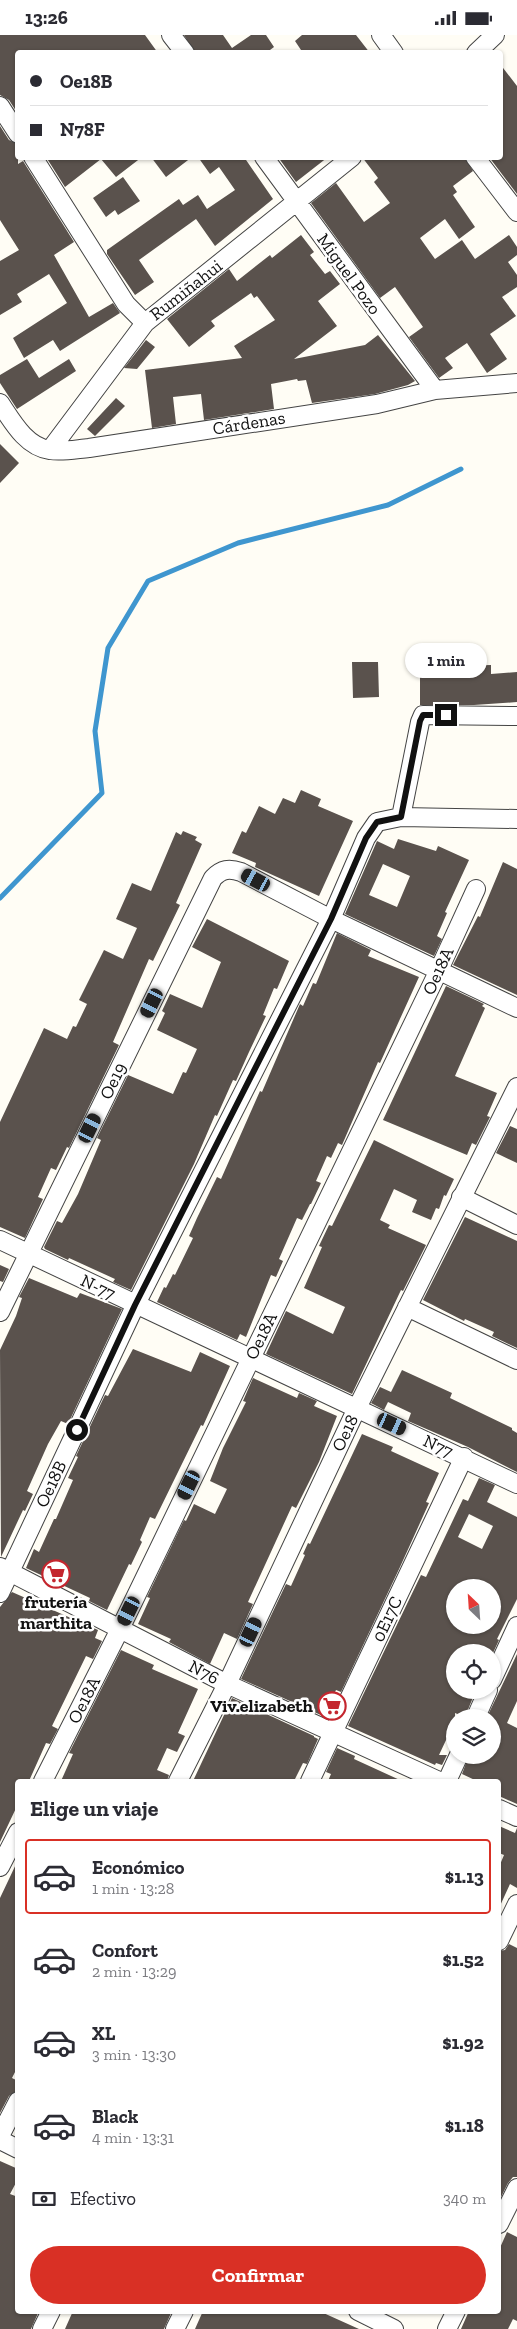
<!DOCTYPE html>
<html lang="es">
<head>
<meta charset="utf-8">
<style>
  body { margin:0; font-family:"Zilla Slab",serif; background:#f2f2f3; color:#2b2b33; height:100vh; display:flex; flex-direction:column; font-size:19px; white-space:nowrap }
  * { box-sizing:border-box; margin:0 }
  p { font-size:16px; color:#7c7c81 }
  .icon { flex:none; width:28px; height:28px; fill:none; stroke:currentColor; stroke-width:2; stroke-linecap:round; stroke-linejoin:round }
  .map { position:relative; flex:1; overflow:hidden }
  .side { position:absolute; left:15px; top:1744px; width:486px; height:535px; display:flex; flex-direction:column; background:#fff; border-radius:5px; box-shadow:0 1px 4px #0004 }
  .side>* { flex:none }
  .top-card { position:absolute; left:15px; top:15px; width:488px; height:110px; border-radius:5px; box-shadow:0 1px 4px #0004; display:grid; align-content:center; height:110px; padding:0 15px; background:#fff }
  .needle { width:32px; rotate:335deg }
  .fabs { position:absolute; left:446px; top:1544px; display:grid; gap:10px }
  .fabs a { display:grid; place-items:center; width:55px; height:55px; border-radius:50%; background:#fff; box-shadow:0 1px 4px #0004; font-size:25px }
  .end { position:absolute; width:22px; height:22px; margin:-11px; border:6px solid #111; background:#fff; box-shadow:0 0 0 2px #fff }
  .from { border-radius:50% }
  .bubble { position:absolute; height:35px; border-radius:18px; background:#fff; box-shadow:0 1px 4px #0004; font-size:16px; font-weight:800; line-height:35px; text-align:center }
  .car { position:absolute; width:15px; height:30px; margin:-15px -8px; border-radius:6px; box-shadow:0 0 4px 1px #0007; background:linear-gradient(#222 24%,#8ab4d8 0 40%,#222 0 76%,#8ab4d8 0 86%,#222 0) }
  .top-card b { display:flex; align-items:center; gap:18px; height:48px; font-size:19px }
  .top-card b+b { border-top:1px solid #e1e1e2 }
  .top-card i { width:12px; height:12px; background:#2b2b33 }
  ul { padding:0; list-style:none }
  li { display:flex; align-items:center; gap:15px; height:75px; margin:0 10px 8px; padding:0 5px; border:2px solid transparent; border-radius:5px }
  li div { flex:1 }
  li b { display:block; font-size:19px }
  li em { font-style:normal; font-weight:800 }
  li.on { border-color:#d93025 }
  li>.icon { width:45px; height:45px; stroke-width:1.5 }
  h2 { padding:0 15px; font-size:22px; line-height:60px }
  .pay { display:flex; align-items:center; gap:12px; height:55px; padding:0 15px; font-size:19px }
  .pay p { margin-inline-start:auto }
  .action { display:flex; gap:10px; margin-top:auto; padding:10px 15px }
  .action a { flex:1; height:58px; border-radius:30px; background:#d93025; color:#fff; font-size:20px; font-weight:800; line-height:58px; text-align:center }
  .status { display:flex; justify-content:space-between; align-items:center; height:35px; padding:0 25px; background:#fff; direction:ltr }
  .status svg { height:14px; fill:currentColor }
  .map>svg:first-child { display:block }
</style>
</head>
<body>
<div class="status"><b>13:26</b><svg viewBox="0 0 49 12"><path d="M0 12V9h3v3zM5 12V6h3v6zM10 12V3h3v9zM15 12V0h3v12zM26 1h20v11H26zM47 4h2v5h-2z"/></svg></div>
<div class="map">
<svg width="517" height="2294" viewBox="0 0 517 2294">
  <rect width="100%" height="100%" fill="#fffdf5"/>
  <g fill="none" stroke-linecap="round" stroke-linejoin="round">
    <path stroke="#3f96cf" stroke-width="5" d="M0 863 102 758 95 696 108 613 148 546 238 508 388 470 461 434"/>
  </g>
  <path fill="#5a524d" fill-rule="evenodd" d="M0 0H145L158 18H18V79L9 65 0 60Z
    M184 0H223L232 13 251 0H266L274 12 266 18H195Z
    M302 0H356L370 18H303L295 6Z
    M500 29 517 51V159L489 122H500Z
    M0 91 9 105 18 109V129L23 126 74 207 54 220 89 282 113 268 120 278 60 316 53 305 24 323 13 303 67 268 49 239 17 259 22 267 0 280V226L19 215 0 185Z
    M46 122H142L116 142 101 124 65 152Z
    M151 122H192L166 142Z
    M198 122H244L273 164 215 211 196 184 139 225 154 247 135 260 107 219V215L179 164 183 170 198 160 207 174 235 155 219 132 210 139Z
    M278 122H328L296 147Z
    M362 122H465L473 136 453 151 457 157 453 160 475 192 459 204 445 184 420 203 435 224 462 205 475 224 509 200 517 212V220L508 227 517 240V252L502 262 516 281 490 299 507 324 487 338 467 308 445 323 453 333 439 343 409 302 423 292 395 252 380 263 311 168 336 148 364 187 390 168 374 147 378 143Z
    M123 142 140 166 118 180 115 175 106 182 93 163Z
    M301 200 314 217 310 220 325 239 330 236 340 249 318 266 337 291 294 324 365 310 378 300 415 346 408 350 375 359 312 368 306 345 298 346 297 344 271 349 274 374 204 385 201 359 173 362 176 389 152 393 145 335 242 323 234 311 275 285 257 261 254 263 251 258 211 286 215 291 189 312 167 284 229 234 237 246 270 220 272 223Z
    M146 305 155 312 137 334 124 333Z
    M27 324 39 343 69 324 76 336 17 374 0 348V340Z
    M116 363 125 371 95 401 87 394Z
    M0 409 19 428 0 448Z
    M352 627H378L379 662 353 663Z
    M420 628H449L450 631 491 630V639L517 637V667L474 670H420Z
    M301 755 321 764 318 771 353 786 319 861 255 832 256 828 232 818 242 796 246 798 259 771 275 779 283 763 295 768Z
    M183 796 197 802 195 805 202 809 176 868 180 870 153 926 149 924 113 1007 119 1010 69 1113 67 1112 56 1135 51 1133 38 1162 43 1164 25 1203 0 1192V1087L44 993 67 1004 73 991 76 992 87 969 79 965 104 915 123 924 137 893 116 884 132 848 151 856 176 797 181 800Z
    M398 804 436 816 438 811 469 825 445 877 447 878 437 901 442 904 434 921 345 879 377 806 394 814ZM383 829 410 841 397 872 369 860Z
    M503 827 517 834V960L453 930 478 881 480 882Z
    M207 884 289 926 277 954 274 953 263 980 266 981 249 1017 236 1046 233 1045 217 1081 215 1080 194 1129 131 1255 113 1247 115 1244 69 1223 68 1225 45 1214 44 1212 57 1186 62 1188 78 1159 101 1105 97 1103 128 1040 173 1059 183 1037 186 1038 197 1014 157 995 165 978 162 976 170 959 202 973 221 927 192 912Z
    M337 898 371 915 368 921 419 942 380 1028 378 1027 342 1110 338 1108 331 1123 327 1121 316 1146 321 1148 311 1169H310L302 1185 297 1183 279 1224 283 1226 276 1242 271 1240 246 1302 240 1299 237 1305 157 1267 164 1252 166 1253 173 1239 175 1240 193 1203 189 1201 197 1183 217 1142 221 1144 260 1056 262 1057 300 969 303 971 313 948 316 949Z
    M446 951 484 969 482 971 485 973 455 1041 497 1058 487 1081 490 1082 476 1110 472 1108 467 1120 383 1085Z
    M510 1091 517 1094V1128L496 1118Z
    M374 1105 454 1144 446 1161 444 1160 439 1174 436 1173 431 1185 412 1177 417 1165 394 1154 380 1185 390 1190 388 1193 426 1210 403 1256 401 1255 352 1359 266 1319 286 1276 333 1299 345 1272 304 1253 322 1212 319 1211 329 1190 332 1191Z
    M465 1182 517 1206V1313L492 1301 494 1297 465 1284 464 1286 423 1265Z
    M0 1230 9 1234 3 1247 0 1246Z
    M29 1243 77 1263 80 1258 122 1274 68 1389 61 1386 48 1409 27 1456 33 1459 25 1476 23 1475 1 1522 0 1315 16 1281 22 1263 19 1262Z
    M133 1314 191 1337 200 1317 230 1331 203 1391 201 1390 155 1484 150 1482 140 1505 142 1507 131 1530 129 1529 107 1575 89 1566 90 1563 26 1533 34 1514 39 1517 54 1484H56L73 1445 68 1443 78 1422 76 1421 105 1360 108 1361Z
    M402 1335 452 1358 450 1363 512 1393V1395L517 1398V1437L468 1412 408 1386 411 1378 388 1367 384 1375 371 1368 380 1352 391 1357Z
    M253 1343 297 1363 299 1358 317 1366 314 1371 337 1381 319 1427 296 1473 292 1471 248 1567 253 1569 237 1604 224 1598 210 1629 169 1607 171 1604 138 1589 150 1563 147 1562 184 1485 186 1486 194 1469 215 1479 227 1454 210 1446 223 1413 246 1367 243 1366Z
    M362 1399 393 1412 391 1416 439 1438 426 1467 429 1468 400 1532 341 1657 336 1655 323 1681 241 1644 286 1549 291 1551 305 1520 303 1519 308 1508 310 1509Z
    M479 1443 495 1450 487 1467 517 1482V1564L497 1604 499 1605 493 1618H455V1655H476L465 1682 455 1678V1686L439 1720H447L442 1730 436 1728 435 1730 348 1691 421 1540 426 1542 463 1464 468 1466ZM469 1479 493 1491 482 1514 458 1502ZM455 1552H492V1590H455Z
    M12 1557 98 1595 95 1603 102 1606 93 1624 86 1621 52 1691 58 1694 50 1709 46 1708 29 1746H18V1769L0 1807V1572Z
    M121 1615 154 1630 152 1634 198 1654 178 1698 185 1701 177 1717 167 1713 157 1735 169 1740 167 1746H61L73 1719 69 1718Z
    M517 1619V1666L507 1688 517 1693V1769L499 1761V1746H477L462 1739 469 1720H492V1682H487Z
    M232 1663 314 1701V1702L318 1704 307 1729 303 1728 294 1746H193Z
    M337 1713 355 1721 354 1724 402 1746H328L331 1739 326 1737Z
    M499 1791 515 1798 517 1793V1853L510 1849 499 1873V1832L504 1820 499 1818Z
    M18 1825V2031L12 2043 18 2046V2055L9 2061 0 2078V1863Z
    M509 1909 517 1913V2142H513L508 2148 499 2166V1916L505 1915Z
    M0 2126 18 2134V2144L10 2159 18 2162V2276H39L31 2294H0Z
    M507 2197 517 2202V2286L513 2284 508 2294H461L469 2276H499V2215Z
    M73 2276H172L164 2294H65Z
    M203 2276H319L359 2294H195Z"/>
  <g fill="none" stroke-linecap="round" stroke-linejoin="round">
    <g stroke="#444" stroke-width="20">
      <path id="minor" d="M171 0 185 18
        M381 0 394 18
        M476 18 495 0
        M0 71 18 99
        M33 122 126 269 145 288
        M264 122 435 355
        M475 122 517 177
        M0 368C12 386 26 412 50 415 62 417 77 414 89 413L377 369 435 355 517 348
        M50 415 145 288 352 122
        M401 782 420 687 423 680 517 681
        M461 1162 517 1190
        M0 1205 517 1449
        M407 1272 517 1325
        M0 1277 213 843C222 834 229 833 241 837L331 884 517 973
        M0 1532 227 1649 439 1746
        M0 1558 135 1271 331 884 366 803 377 787 401 782 517 784
        M492 1645 517 1591
        M476 1682 488 1655
        M43 1746 120 1594 438 937 476 854
        M178 1746 227 1649 357 1373 517 1052
        M310 1746 464 1422
        M447 1746 459 1720
        M499 1774 517 1782
        M0 1832 18 1797
        M499 1906 517 1869
        M0 2101 18 2066
        M0 2105 18 2114
        M499 2189 517 2153
        M358 2276 394 2294
        M42 2294 51 2276
        M175 2294 184 2276
        M447 2294 456 2276"/>
    </g>
    <use href="#minor" stroke="#fff" stroke-width="18"/>
  </g>
  <g fill="none" stroke-linecap="round" stroke-linejoin="round">
    <path stroke="#111" stroke-width="6" d="M77 1395 135 1270 331 884 366 803 377 787 401 782 420 686 423 680H446"/>
  </g>
  <defs>
    <g id="supermarket-ring" transform="scale(1.4375)"><circle r="9.5" fill="#fff" stroke="#c4262e" stroke-width="1.5"/><path d="M-6-5.5h2.5l.6 2H6L4.5 2H-2.5L-4.4-4H-6ZM-1.5 3.2a1.3 1.3 0 1 0 .1 0ZM3 3.2a1.3 1.3 0 1 0 .1 0Z" fill="#c4262e"/></g>
  </defs>
  <g fill-rule="evenodd">
    <use href="#supermarket-ring" x="56" y="1539"/>
    <use href="#supermarket-ring" x="332" y="1671"/>
  </g>
  <g text-anchor="middle" dominant-baseline="central" stroke-width="5" stroke-linejoin="round" paint-order="stroke">
    <g font-size="18" fill="#111" stroke="#fff">
      <text transform="translate(349 239) rotate(54)">Miguel Pozo</text>
      <text transform="translate(186 255) rotate(-38)">Rumiñahui</text>
      <text transform="translate(249 388) rotate(-9)">Cárdenas</text>
      <text transform="translate(438 936) rotate(-65)">Oe18A</text>
      <text transform="translate(113 1046) rotate(-64)">Oe19</text>
      <text transform="translate(98 1252) rotate(26)">N-77</text>
      <text transform="translate(261 1301) rotate(-64)">Oe18A</text>
      <text transform="translate(345 1398) rotate(-65)">Oe18</text>
      <text transform="translate(438 1411) rotate(25)">N77</text>
      <text transform="translate(51 1449) rotate(-65)">Oe18B</text>
      <text transform="translate(387 1584) rotate(-65)">0E17C</text>
      <text transform="translate(204 1637) rotate(28)">N76</text>
      <text transform="translate(84 1665) rotate(-63)">Oe18A</text>
    </g>
    <g font-size="18" font-weight="bold" fill="#111" stroke="#fff">
      <text x="56" y="1567">frutería<tspan x="56" dy="21">marthita</tspan></text>
      <text x="313" y="1671" text-anchor="end">Viv.elizabeth</text>
    </g>
  </g>
</svg>
<div class="fabs">
<a><svg class="needle" viewBox="-14 -14 28 28"><path d="M0-13l5 13h-10z" fill="#e53935"/><path d="M0 13l5-13h-10z" fill="#7c7c81"/></svg></a>
<a><svg class="icon" aria-label="locate" viewBox="0 0 24 24"><circle cx="12" cy="12" r="6"/><path d="M12 2v4M12 18v4M2 12h4M18 12h4"/></svg></a>
<a><svg class="icon" aria-label="layers" viewBox="0 0 24 24"><path d="M12 4l9 5-9 5-9-5zM3 14l9 5 9-5"/></svg></a>
</div>
<i class="end from" style="left:77px;top:1395px"></i>
<i class="end" style="left:446px;top:680px"></i>
<div class="bubble" style="left:405px;top:608px;width:82px">1 min</div>
<i class="car" style="left:256px;top:845px;rotate:298deg"></i>
<i class="car" style="left:152px;top:968px;rotate:206deg"></i>
<i class="car" style="left:90px;top:1093px;rotate:26deg"></i>
<i class="car" style="left:392px;top:1389px;rotate:115deg"></i>
<i class="car" style="left:189px;top:1450px;rotate:206deg"></i>
<i class="car" style="left:129px;top:1576px;rotate:206deg"></i>
<i class="car" style="left:251px;top:1597px;rotate:25deg"></i>
<div class="top-card">
<b><i class="from"></i>Oe18B</b>
<b><i></i>N78F</b>
</div>
<section class="side">
<h2>Elige un viaje</h2>
<ul>
<li class="on"><svg class="icon" aria-label="car" viewBox="0 0 24 24"><path d="M5 17H2v-5l4-1 3-4h7l3 4 3 1v5h-3M9 17h6M6 11h13"/><circle cx="7" cy="17" r="2"/><circle cx="17" cy="17" r="2"/></svg><div><b>Económico</b><p>1 min · 13:28</p></div><em>$1.13</em></li>
<li><svg class="icon" aria-label="car" viewBox="0 0 24 24"><path d="M5 17H2v-5l4-1 3-4h7l3 4 3 1v5h-3M9 17h6M6 11h13"/><circle cx="7" cy="17" r="2"/><circle cx="17" cy="17" r="2"/></svg><div><b>Confort</b><p>2 min · 13:29</p></div><em>$1.52</em></li>
<li><svg class="icon" aria-label="car" viewBox="0 0 24 24"><path d="M5 17H2v-5l4-1 3-4h7l3 4 3 1v5h-3M9 17h6M6 11h13"/><circle cx="7" cy="17" r="2"/><circle cx="17" cy="17" r="2"/></svg><div><b>XL</b><p>3 min · 13:30</p></div><em>$1.92</em></li>
<li><svg class="icon" aria-label="car" viewBox="0 0 24 24"><path d="M5 17H2v-5l4-1 3-4h7l3 4 3 1v5h-3M9 17h6M6 11h13"/><circle cx="7" cy="17" r="2"/><circle cx="17" cy="17" r="2"/></svg><div><b>Black</b><p>4 min · 13:31</p></div><em>$1.18</em></li>
</ul>
<div class="pay"><svg class="icon" aria-label="cash" viewBox="0 0 24 24"><path d="M3 7h18v10H3z"/><circle cx="12" cy="12" r="2"/></svg>Efectivo<p>340 m</p></div>
<div class="action"><a>Confirmar</a></div>
</section>
</div>
</body>
</html>
